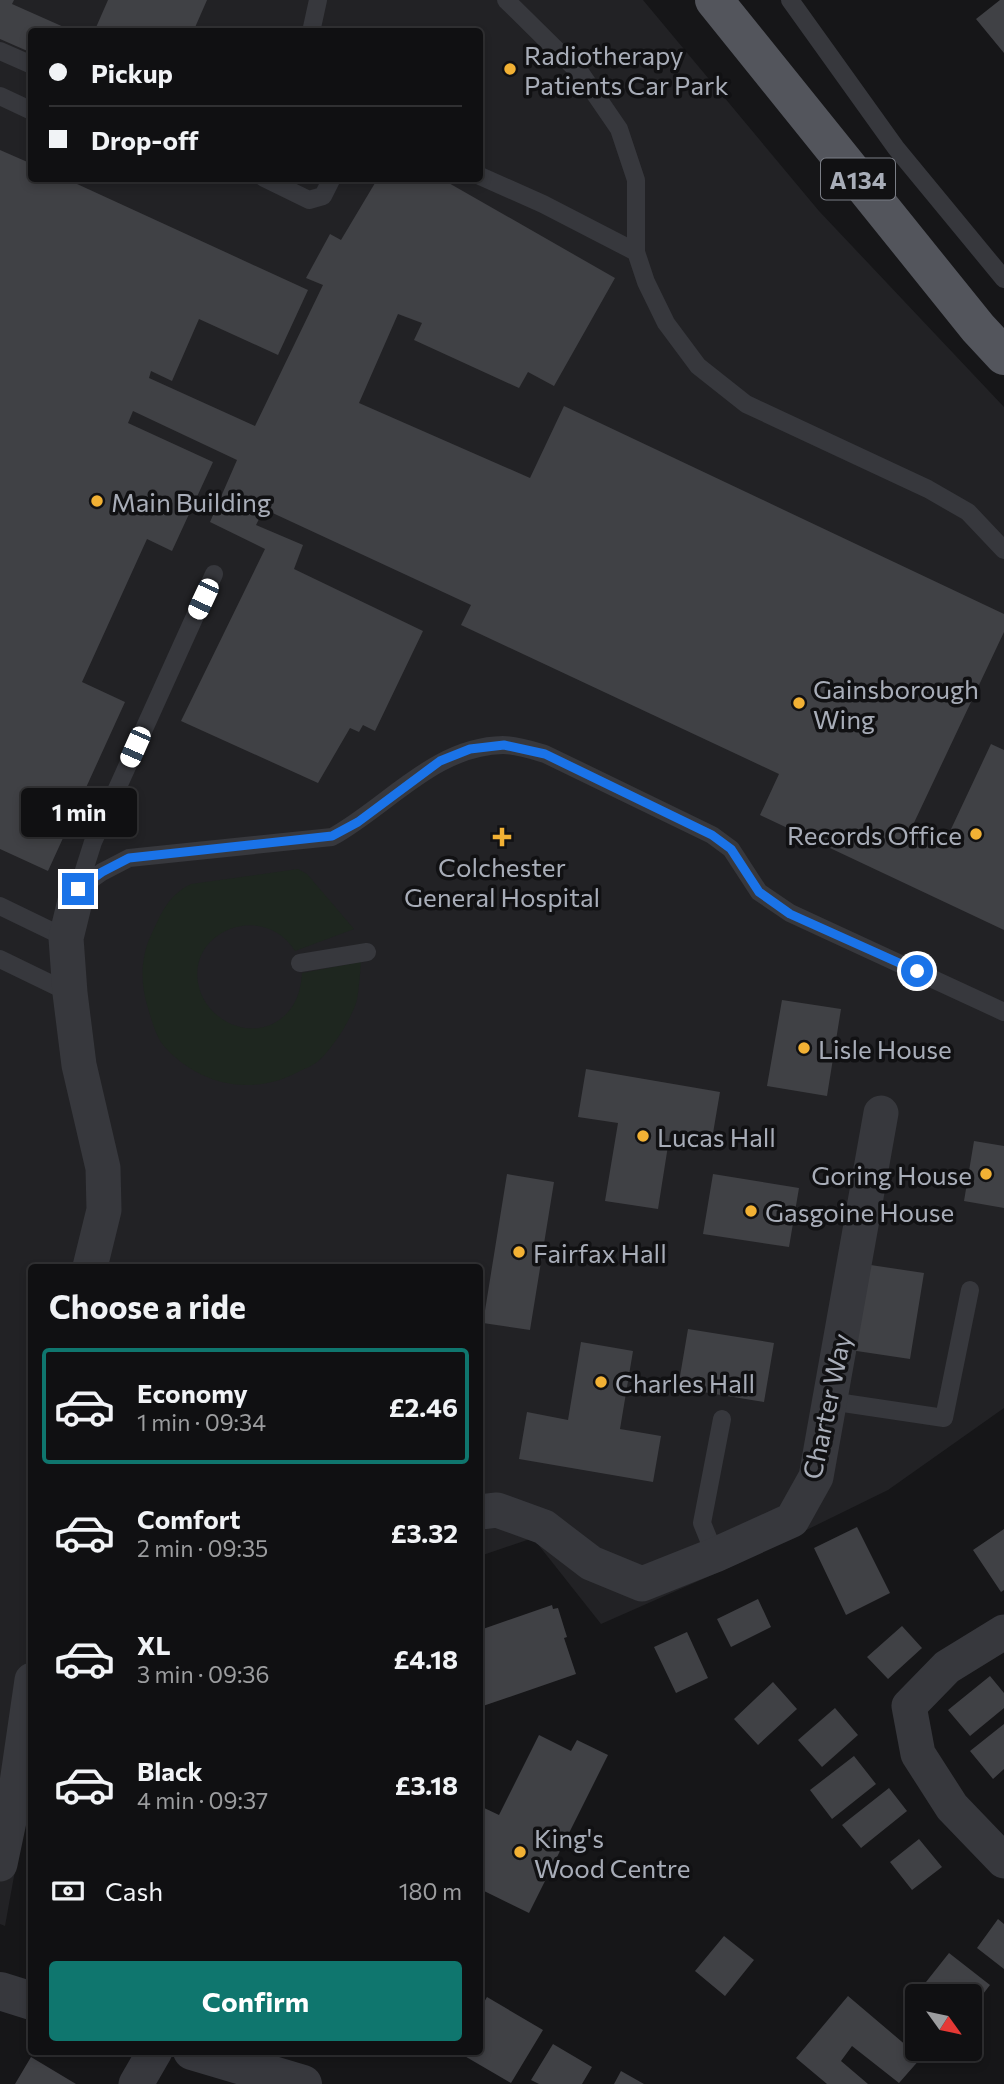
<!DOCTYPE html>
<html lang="en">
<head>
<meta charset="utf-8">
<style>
  body { margin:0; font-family:Commissioner,sans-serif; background:#19191b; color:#f1f3f6; height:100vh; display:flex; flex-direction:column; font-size:26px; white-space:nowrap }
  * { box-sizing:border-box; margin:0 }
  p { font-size:23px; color:#9c9d9f }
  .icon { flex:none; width:38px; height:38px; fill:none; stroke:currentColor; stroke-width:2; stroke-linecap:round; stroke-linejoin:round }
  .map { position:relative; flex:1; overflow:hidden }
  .side { position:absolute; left:28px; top:1264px; width:455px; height:791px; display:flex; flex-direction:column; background:#101012; border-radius:7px; box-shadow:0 4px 10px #0003,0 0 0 2px #303032 }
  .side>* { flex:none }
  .guide { position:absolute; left:28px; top:28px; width:455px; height:154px; border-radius:7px; box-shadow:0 4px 10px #0003,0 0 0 2px #303032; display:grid; align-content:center; height:154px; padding:0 21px; background:#101012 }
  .needle { width:46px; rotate:123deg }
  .buttons { position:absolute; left:905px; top:1984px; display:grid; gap:14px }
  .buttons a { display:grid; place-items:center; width:77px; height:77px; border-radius:7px; background:#101012; box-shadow:0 4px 10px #0003,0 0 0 2px #303032; font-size:35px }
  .end { position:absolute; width:32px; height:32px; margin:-16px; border:9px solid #1a73e8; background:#fff; box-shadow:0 0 0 4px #fff }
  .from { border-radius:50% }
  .bubble { position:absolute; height:49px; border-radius:7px; background:#101012; box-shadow:0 4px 10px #0003,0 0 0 2px #303032; font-size:23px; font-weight:700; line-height:49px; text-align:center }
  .car { position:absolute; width:21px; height:42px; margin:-21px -10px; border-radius:9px; box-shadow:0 0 5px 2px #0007; background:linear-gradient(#fff 24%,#345 0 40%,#fff 0 76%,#345 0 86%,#fff 0) }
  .guide b { display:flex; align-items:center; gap:24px; height:66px; font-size:26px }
  .guide b+b { border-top:2px solid #303032 }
  .guide i { width:18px; height:18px; background:#f1f3f6 }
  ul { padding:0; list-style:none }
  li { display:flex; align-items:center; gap:21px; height:116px; margin:0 14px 10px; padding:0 7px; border:4px solid transparent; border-radius:7px }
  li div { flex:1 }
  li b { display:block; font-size:26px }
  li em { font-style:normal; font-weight:700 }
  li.on { border-color:#0f766e }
  li>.icon { width:63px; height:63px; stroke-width:1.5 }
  h2 { padding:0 21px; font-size:32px; line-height:84px }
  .pay { display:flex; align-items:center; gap:18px; height:77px; padding:0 21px; font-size:26px }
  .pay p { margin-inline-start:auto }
  .cta { display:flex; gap:14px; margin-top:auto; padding:14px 21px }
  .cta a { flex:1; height:80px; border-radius:7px; background:#0f766e; color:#fff; font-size:28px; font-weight:700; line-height:80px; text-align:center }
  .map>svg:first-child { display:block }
</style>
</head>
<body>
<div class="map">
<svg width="1004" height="2084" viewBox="0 0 1004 2084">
  <rect width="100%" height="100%" fill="#161618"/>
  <path fill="#222225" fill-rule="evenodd" d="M0 0H643L819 211 1004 407V1408L888 1490 737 1564 601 1624 533 1538 480 1556V1267H32L31 1782 5 1926 0 1924ZM32 32H480V178H32Z"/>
  <path fill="#1e261f" d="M298 869 307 874 354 929 295 951C265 902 189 929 198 983 205 1023 258 1046 288 1012 298 1001 301 987 302 973L361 962C360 974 359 988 357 1000 352 1018 332 1050 317 1062 312 1066 304 1069 298 1072 251 1097 198 1085 163 1045 155 1035 151 1017 147 1005 140 981 141 955 152 933 163 910 168 896 191 884Z"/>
  <path fill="#404145" d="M0 0H14L12 4 75 32H32V53L0 39Z
    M108 0H207L193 32H94Z
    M1000 0H1004V53L976 19Z
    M0 150 32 164V178H64L308 290 278 355 199 319 172 381 151 371 149 378 255 426 323 285 306 278 330 234 341 240 378 178H440L615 278 554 386 528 372 519 388 414 340 422 323 398 314 359 403 530 478 564 406 1004 614V632L912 827 945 842 991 744 1004 750V930L760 815 779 774 461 625 471 605 264 509 256 525 303 545 294 569 423 631 375 731 363 725 359 732 350 728 318 783 181 721 265 549 210 522 237 460 133 411 128 423 213 462 172 551 147 539 82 682 125 702 48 871 0 849Z
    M782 1000 841 1009 827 1096 767 1086Z
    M586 1069 720 1092 712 1139 670 1133 658 1209 605 1201 618 1123 578 1117Z
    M974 1141 1004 1146V1208L964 1201Z
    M507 1174 554 1182 530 1330 483 1323Z
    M713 1174 799 1188 789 1247 703 1234Z
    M864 1264 924 1273 910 1359 850 1350Z
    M688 1329 774 1343 764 1402 678 1388Z
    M581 1342 633 1351 620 1429 661 1436 653 1482 519 1459 527 1412 568 1420Z
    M857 1527 890 1593 846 1615 814 1548Z
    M1004 1529V1590L1001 1592 973 1550Z
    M758 1599 771 1627 731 1647 717 1619Z
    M552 1605 553 1609 558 1608 567 1637 564 1638 576 1674 480 1707V1630Z
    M902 1626 922 1648 888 1679 867 1657Z
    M687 1632 708 1678 676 1693 654 1647Z
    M990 1676 1004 1693V1708L970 1736 948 1710Z
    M773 1682 797 1709 758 1745 734 1719Z
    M835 1708 858 1735 822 1767 798 1740Z
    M1004 1724V1769L993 1779 970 1751Z
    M539 1735 571 1751 577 1740 608 1755 529 1913 480 1889V1806L499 1815Z
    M854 1756 876 1784 832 1819 810 1790Z
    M889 1788 907 1811 861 1848 842 1825Z
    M919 1839 942 1867 912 1890 890 1862Z
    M998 1919 1004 1924V1969L977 1948Z
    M724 1936 754 1960 725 1996 695 1971Z
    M949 1953 990 1985 970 2011V1997H917V2015L907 2006Z
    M848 1996 921 2058 899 2083 852 2046 841 2061 868 2084H827L796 2058Z
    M487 1997 543 2030 511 2083 456 2051H480V2009Z
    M553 2044 592 2067 582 2084H539L531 2080Z
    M31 2057 76 2084H15Z
    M621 2071 644 2084H614Z"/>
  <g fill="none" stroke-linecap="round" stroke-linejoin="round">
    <path stroke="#37383d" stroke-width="18" d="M506 0 582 75 619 129 636 180V252L646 282 666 323 698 366 746 404 928 489 968 512 1004 550
      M790 0 896 148 1004 279
      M311 32 318 0
      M0 51 32 65
      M0 96 32 111
      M480 176 543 204 636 252
      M264 178 309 200 323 196 332 178
      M78 889 102 872 129 858 332 837C388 806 435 746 503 745 517 745 532 750 545 754L712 835 731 849 759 892 790 913 1004 1012
      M78 889 93 842 214 574
      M0 906 66 938
      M0 959 70 993
      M300 963 367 952
      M830 1401 944 1418 970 1290
      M715 1555 702 1523 722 1419"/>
    <path stroke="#37383d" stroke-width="35" d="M78 889 66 938 70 993 79 1065 103 1168 104 1210 90 1267
      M480 1512 497 1510 544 1527 591 1563 642 1584 715 1555 792 1520 816 1477 881 1113
      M1004 1632 947 1667 909 1706 918 1754 952 1807 1004 1861
      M0 1864 17 1783 32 1680
      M136 2084 155 2051"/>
    <path stroke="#37383d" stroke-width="38" d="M0 1991 32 2001
      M192 2051 303 2084"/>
    <path stroke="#53555c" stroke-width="38" d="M714 0 978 328 1004 356"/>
  </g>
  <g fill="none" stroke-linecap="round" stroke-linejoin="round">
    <path stroke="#1a73e8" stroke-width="9" d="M78 889 102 872 129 858 332 836 358 822 440 761 470 749 504 745 545 754 712 835 731 849 759 892 790 914 917 971"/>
  </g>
  <g fill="#f2b134" stroke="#111113" stroke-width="2.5">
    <circle cx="510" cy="69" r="7"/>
    <circle cx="97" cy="501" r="7"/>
    <circle cx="799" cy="703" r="7"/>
    <circle cx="976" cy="834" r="7"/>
    <path d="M498.5 826.5h7v7h7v7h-7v7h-7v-7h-7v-7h7z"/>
    <circle cx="804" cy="1048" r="7"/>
    <circle cx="643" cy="1136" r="7"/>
    <circle cx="986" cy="1174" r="7"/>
    <circle cx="751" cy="1211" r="7"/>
    <circle cx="519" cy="1252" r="7"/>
    <circle cx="601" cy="1382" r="7"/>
    <circle cx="520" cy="1852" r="7"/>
  </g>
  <g text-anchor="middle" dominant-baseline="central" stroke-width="7" stroke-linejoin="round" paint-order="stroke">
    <rect fill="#111113" stroke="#7b7e86" stroke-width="2" x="821" y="158.5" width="74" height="41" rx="5"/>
    <g font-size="24" font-weight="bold" fill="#a8adb8">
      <text x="858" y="179">A134</text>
    </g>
    <g font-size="26" fill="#a8adb8" stroke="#111113" text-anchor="start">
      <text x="524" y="54">Radiotherapy<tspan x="524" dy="30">Patients Car Park</tspan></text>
      <text x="111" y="501">Main Building</text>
      <text x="813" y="688">Gainsborough<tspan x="813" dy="30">Wing</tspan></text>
      <text x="962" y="834" text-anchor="end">Records Office</text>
      <text x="502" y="866" text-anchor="middle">Colchester<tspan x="502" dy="30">General Hospital</tspan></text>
      <text x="818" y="1048">Lisle House</text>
      <text x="657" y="1136">Lucas Hall</text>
      <text x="972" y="1174" text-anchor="end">Goring House</text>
      <text x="765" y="1211">Gasgoine House</text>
      <text x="533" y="1252">Fairfax Hall</text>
      <text x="615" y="1382">Charles Hall</text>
      <text x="534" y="1837">King's<tspan x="534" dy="30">Wood Centre</tspan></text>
    </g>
    <g font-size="26" fill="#a8adb8" stroke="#111113">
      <text transform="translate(826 1406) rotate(-78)">Charter Way</text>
    </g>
  </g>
</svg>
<div class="buttons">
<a><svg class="needle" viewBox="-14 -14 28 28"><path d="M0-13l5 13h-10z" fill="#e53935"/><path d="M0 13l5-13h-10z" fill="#9c9d9f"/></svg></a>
</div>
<i class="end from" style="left:917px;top:971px"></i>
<i class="end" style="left:78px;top:889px"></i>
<div class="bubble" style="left:21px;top:788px;width:116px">1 min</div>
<i class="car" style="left:203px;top:599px;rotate:205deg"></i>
<i class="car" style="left:135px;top:747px;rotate:204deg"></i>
<div class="guide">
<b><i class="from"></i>Pickup</b>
<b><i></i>Drop-off</b>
</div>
<section class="side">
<h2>Choose a ride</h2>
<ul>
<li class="on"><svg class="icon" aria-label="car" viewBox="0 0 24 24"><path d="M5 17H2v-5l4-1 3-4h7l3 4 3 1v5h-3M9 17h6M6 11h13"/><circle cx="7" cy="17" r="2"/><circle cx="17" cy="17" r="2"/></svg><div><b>Economy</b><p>1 min · 09:34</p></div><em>£2.46</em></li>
<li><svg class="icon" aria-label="car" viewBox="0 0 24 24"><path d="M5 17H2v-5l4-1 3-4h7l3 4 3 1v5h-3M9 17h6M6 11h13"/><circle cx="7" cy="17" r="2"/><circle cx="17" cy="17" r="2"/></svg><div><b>Comfort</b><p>2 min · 09:35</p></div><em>£3.32</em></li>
<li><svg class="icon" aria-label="car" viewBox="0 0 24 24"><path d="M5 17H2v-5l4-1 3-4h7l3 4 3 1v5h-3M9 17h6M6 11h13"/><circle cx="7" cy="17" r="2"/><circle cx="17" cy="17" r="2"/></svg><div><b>XL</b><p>3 min · 09:36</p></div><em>£4.18</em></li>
<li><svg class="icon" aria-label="car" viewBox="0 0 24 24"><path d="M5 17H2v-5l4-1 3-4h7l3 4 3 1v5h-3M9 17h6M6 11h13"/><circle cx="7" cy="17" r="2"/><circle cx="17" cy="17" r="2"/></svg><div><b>Black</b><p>4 min · 09:37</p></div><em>£3.18</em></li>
</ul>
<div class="pay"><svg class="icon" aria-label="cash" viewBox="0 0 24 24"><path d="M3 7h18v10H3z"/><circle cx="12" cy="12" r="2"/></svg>Cash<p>180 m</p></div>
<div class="cta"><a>Confirm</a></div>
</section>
</div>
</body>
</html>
